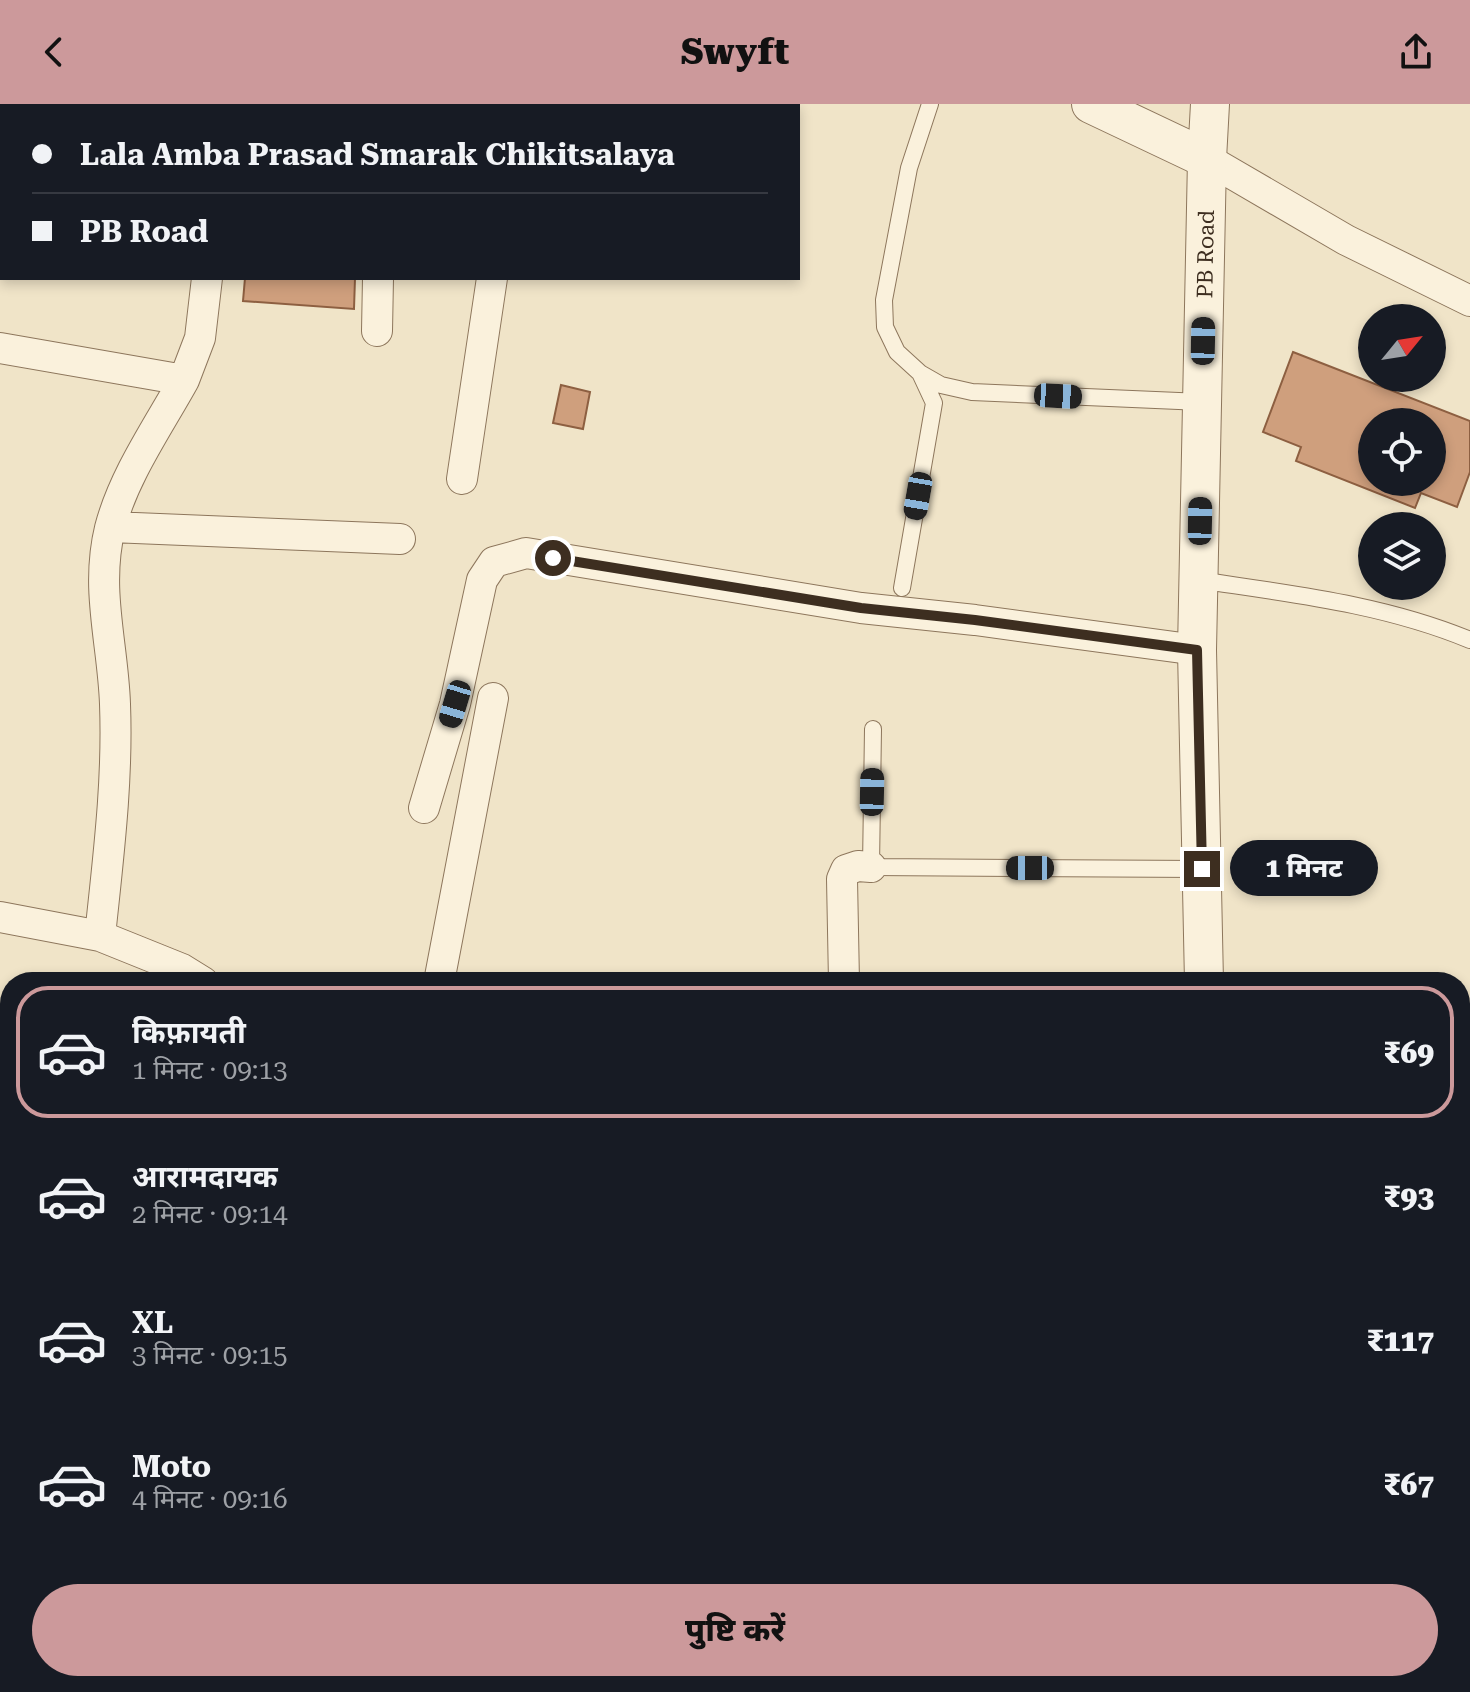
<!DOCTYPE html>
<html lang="hi">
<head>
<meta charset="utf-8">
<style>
  body { margin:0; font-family:"Roboto Serif","Noto Sans Devanagari",serif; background:#242831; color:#f1f3f6; height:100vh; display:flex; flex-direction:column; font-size:30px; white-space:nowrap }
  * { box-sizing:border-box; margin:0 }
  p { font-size:26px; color:#9ea1a6 }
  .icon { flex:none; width:44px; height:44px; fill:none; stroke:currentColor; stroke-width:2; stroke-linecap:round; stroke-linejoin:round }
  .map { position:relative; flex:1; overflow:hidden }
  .drawer { position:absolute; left:0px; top:868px; width:1470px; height:720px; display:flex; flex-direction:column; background:#171b24; border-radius:32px 32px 0 0; box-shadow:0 4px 12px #0003 }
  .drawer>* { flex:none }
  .hud { position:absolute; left:0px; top:0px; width:800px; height:176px; box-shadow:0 4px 12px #0003; display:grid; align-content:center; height:176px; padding:0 32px; background:#171b24 }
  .needle { width:52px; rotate:60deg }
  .controls { position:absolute; left:1358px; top:200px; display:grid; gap:16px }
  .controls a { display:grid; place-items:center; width:88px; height:88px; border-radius:50%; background:#171b24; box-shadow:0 4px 12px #0003; font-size:40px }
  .end { position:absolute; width:36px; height:36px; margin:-18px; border:10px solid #3d2e20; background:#fff; box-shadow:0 0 0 4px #fff }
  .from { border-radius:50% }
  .bubble { position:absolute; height:56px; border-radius:28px; background:#171b24; box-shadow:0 4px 12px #0003; font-size:26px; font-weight:800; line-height:56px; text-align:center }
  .car { position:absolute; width:24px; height:48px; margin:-24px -12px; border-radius:10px; box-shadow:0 0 6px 2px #0007; background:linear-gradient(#222 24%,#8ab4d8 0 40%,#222 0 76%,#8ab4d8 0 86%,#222 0) }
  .hud b { display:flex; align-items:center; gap:28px; height:76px; font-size:30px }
  .hud b+b { border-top:2px solid #363941 }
  .hud i { width:20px; height:20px; background:#f1f3f6 }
  ul { padding:14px 0 0; list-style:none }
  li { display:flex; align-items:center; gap:24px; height:132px; margin:0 16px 12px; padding:0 16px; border:4px solid transparent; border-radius:32px }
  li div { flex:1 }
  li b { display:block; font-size:30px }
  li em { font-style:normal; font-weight:800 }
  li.selected { border-color:#cc999b }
  li>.icon { width:72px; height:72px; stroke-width:1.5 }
  .button { display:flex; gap:16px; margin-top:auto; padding:16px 32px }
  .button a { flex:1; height:92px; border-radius:48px; background:#cc999b; color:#111; font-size:32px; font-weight:800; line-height:92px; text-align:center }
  header { display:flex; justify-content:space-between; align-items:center; height:104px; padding:0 32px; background:#cc999b; color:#111; font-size:36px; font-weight:800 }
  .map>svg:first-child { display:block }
</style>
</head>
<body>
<header><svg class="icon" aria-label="back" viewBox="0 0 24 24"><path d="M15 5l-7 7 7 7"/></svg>Swyft<svg class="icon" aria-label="share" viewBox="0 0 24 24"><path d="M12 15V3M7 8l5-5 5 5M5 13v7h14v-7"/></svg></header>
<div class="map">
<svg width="1470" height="1588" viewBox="0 0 1470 1588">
  <rect width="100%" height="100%" fill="#f0e4c8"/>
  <path fill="#cf9f7d" stroke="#8d5f41" stroke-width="2" fill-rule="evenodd" d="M245 174H355L354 205 243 197Z
    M1293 248 1470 317V368L1457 403 1421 389 1415 404 1296 357 1301 343 1263 328ZM1372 318H1432V378H1372Z
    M561 281 590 288 583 325 553 319Z
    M10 1105V1168L8 1169 0 1106Z
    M0 1110 8 1169 0 1170Z
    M1470 1518V1588H1459L1460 1519Z
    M830 1578H858L861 1588H794Z
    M380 1581 381 1588H322Z"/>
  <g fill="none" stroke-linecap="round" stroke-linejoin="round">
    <g stroke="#8d765c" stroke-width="18">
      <path id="service" d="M930 0 909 64 884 196 885 223 897 248 920 269 941 281 972 288 1202 298
        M1199 476C1291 490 1383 500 1470 536
        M902 484 934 299 920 269
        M873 625 871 763 1202 765
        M912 1578 917 1588"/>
    </g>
    <g stroke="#8d765c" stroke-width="32">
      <path id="minor" d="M59 2V0
        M219 2 220 0
        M527 2V0
        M1207 55 1346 136 1470 197
        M377 227 378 174
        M0 244 184 276 200 234 207 174
        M462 375 492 174
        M111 423 400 435
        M424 704 455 600 482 476 494 458 526 449 861 504 975 516 1197 546
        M0 813 100 832 182 865 203 878
        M100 832C108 755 118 678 115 600 113 540 95 485 110 424 124 371 158 323 184 276
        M439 878 493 594
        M844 878 842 775 846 766 858 762 871 763
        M1460 1053H1470
        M1460 1454H1470
        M0 1490 10 1489
        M718 1578 719 1588"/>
    </g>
    <g stroke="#8d765c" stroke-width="40">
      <g id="tertiary">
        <path d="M1091 0 1207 55"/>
        <path id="s1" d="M1204 878 1197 546 1207 55 1210 0"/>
        <path d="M1329 1578 1331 1588"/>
      </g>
    </g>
    <use href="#service" stroke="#faf1dc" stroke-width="16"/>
    <use href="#minor" stroke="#faf1dc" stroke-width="30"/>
    <use href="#tertiary" stroke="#faf1dc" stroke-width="38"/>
  </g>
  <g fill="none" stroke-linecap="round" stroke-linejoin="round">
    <path stroke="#3d2e20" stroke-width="10" d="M553 454 861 504 975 516 1197 546 1202 765"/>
  </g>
  <g text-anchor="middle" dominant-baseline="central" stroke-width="6" stroke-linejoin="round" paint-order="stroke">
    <g font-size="22" fill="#3d2e20" stroke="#f7eed8">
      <text stroke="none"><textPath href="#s1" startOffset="728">PB Road</textPath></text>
    </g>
  </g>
</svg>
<div class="controls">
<a><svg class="needle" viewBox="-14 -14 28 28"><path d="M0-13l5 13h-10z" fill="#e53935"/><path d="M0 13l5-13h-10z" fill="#9ea1a6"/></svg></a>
<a><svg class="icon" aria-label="locate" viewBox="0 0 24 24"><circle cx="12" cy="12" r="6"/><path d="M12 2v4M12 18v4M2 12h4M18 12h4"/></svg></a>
<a><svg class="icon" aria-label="layers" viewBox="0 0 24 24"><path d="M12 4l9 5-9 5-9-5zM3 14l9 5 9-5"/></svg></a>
</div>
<i class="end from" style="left:553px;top:454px"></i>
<i class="end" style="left:1202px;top:765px"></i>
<div class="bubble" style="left:1230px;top:736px;width:148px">1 मिनट</div>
<i class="car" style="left:1203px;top:237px;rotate:1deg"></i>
<i class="car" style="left:1058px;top:292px;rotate:93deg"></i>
<i class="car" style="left:918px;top:392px;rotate:190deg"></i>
<i class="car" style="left:1200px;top:417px;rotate:1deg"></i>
<i class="car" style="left:455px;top:600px;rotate:197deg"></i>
<i class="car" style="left:872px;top:688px;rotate:1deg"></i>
<i class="car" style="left:1030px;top:764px;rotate:270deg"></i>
<div class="hud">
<b><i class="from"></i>Lala Amba Prasad Smarak Chikitsalaya</b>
<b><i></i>PB Road</b>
</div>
<section class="drawer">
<ul>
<li class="selected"><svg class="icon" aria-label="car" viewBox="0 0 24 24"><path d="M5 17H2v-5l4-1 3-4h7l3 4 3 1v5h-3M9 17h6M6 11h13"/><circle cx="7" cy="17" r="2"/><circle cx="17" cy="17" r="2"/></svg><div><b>किफ़ायती</b><p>1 मिनट · 09:13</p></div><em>₹69</em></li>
<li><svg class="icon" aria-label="car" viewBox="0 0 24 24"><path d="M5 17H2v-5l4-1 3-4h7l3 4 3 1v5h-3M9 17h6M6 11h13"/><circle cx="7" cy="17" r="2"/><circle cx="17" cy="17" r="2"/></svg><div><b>आरामदायक</b><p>2 मिनट · 09:14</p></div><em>₹93</em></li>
<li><svg class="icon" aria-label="car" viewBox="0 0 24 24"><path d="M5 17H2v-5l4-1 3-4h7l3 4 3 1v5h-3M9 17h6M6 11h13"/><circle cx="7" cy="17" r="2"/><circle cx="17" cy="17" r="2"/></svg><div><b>XL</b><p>3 मिनट · 09:15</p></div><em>₹117</em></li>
<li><svg class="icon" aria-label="car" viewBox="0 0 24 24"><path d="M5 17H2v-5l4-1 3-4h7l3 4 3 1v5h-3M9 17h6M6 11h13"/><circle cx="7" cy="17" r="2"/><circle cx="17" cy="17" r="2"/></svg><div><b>Moto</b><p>4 मिनट · 09:16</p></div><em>₹67</em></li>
</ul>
<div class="button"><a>पुष्टि करें</a></div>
</section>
</div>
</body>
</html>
